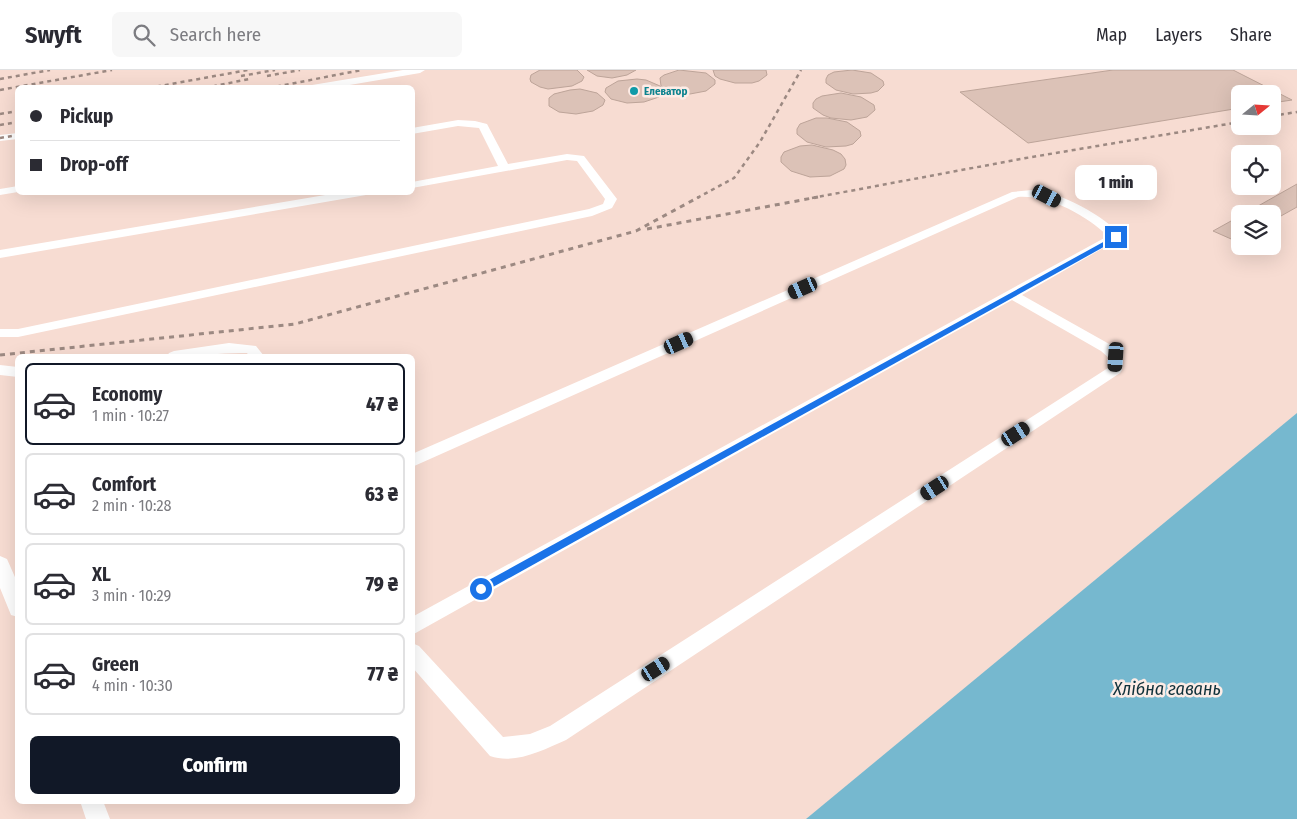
<!DOCTYPE html>
<html lang="en">
<head>
<meta charset="utf-8">
<style>
  body { margin:0; font-family:"Fira Sans Condensed",sans-serif; background:#f7f7f7; color:#2b2b33; height:100vh; display:flex; flex-direction:column; font-size:19px; white-space:nowrap }
  * { box-sizing:border-box; margin:0 }
  p { font-size:16px; color:#7c7c81 }
  .icon { flex:none; width:28px; height:28px; fill:none; stroke:currentColor; stroke-width:2; stroke-linecap:round; stroke-linejoin:round }
  .map { position:relative; flex:1; overflow:hidden }
  .drawer { position:absolute; left:15px; top:284px; width:400px; height:450px; display:flex; flex-direction:column; background:#fff; border-radius:8px; box-shadow:0 5px 20px #0002 }
  .drawer>* { flex:none }
  .banner { position:absolute; left:15px; top:15px; width:400px; height:110px; border-radius:8px; box-shadow:0 5px 20px #0002; display:grid; align-content:center; height:110px; padding:0 15px; background:#fff }
  .needle { width:32px; rotate:72deg }
  .controls { position:absolute; left:1231px; top:15px; display:grid; gap:10px }
  .controls a { display:grid; place-items:center; width:50px; height:50px; border-radius:8px; background:#fff; box-shadow:0 5px 20px #0002; font-size:25px }
  .end { position:absolute; width:22px; height:22px; margin:-11px; border:6px solid #1a73e8; background:#fff; box-shadow:0 0 0 2px #fff }
  .from { border-radius:50% }
  .bubble { position:absolute; height:35px; border-radius:8px; background:#fff; box-shadow:0 5px 20px #0002; font-size:16px; font-weight:800; line-height:35px; text-align:center }
  .car { position:absolute; width:15px; height:30px; margin:-15px -8px; border-radius:6px; box-shadow:0 0 4px 1px #0007; background:linear-gradient(#222 24%,#8ab4d8 0 40%,#222 0 76%,#8ab4d8 0 86%,#222 0) }
  .banner b { display:flex; align-items:center; gap:18px; height:48px; font-size:19px }
  .banner b+b { border-top:1px solid #e1e1e2 }
  .banner i { width:12px; height:12px; background:#2b2b33 }
  ul { padding:9px 0 0; list-style:none }
  li { display:flex; align-items:center; gap:15px; height:82px; margin:0 10px 8px; padding:0 5px; border:2px solid #e1e1e2; border-radius:8px }
  li div { flex:1 }
  li b { display:block; font-size:19px }
  li em { font-style:normal; font-weight:800 }
  li.active { border-color:#111827 }
  li>.icon { width:45px; height:45px; stroke-width:1.5 }
  .button { display:flex; gap:10px; margin-top:auto; padding:10px 15px }
  .button a { flex:1; height:58px; border-radius:8px; background:#111827; color:#fff; font-size:20px; font-weight:800; line-height:58px; text-align:center }
  header { display:flex; align-items:center; gap:30px; box-sizing:border-box; height:70px; padding:0 25px; background:#fff; border-bottom:1px solid #e1e1e2 }
  header strong { font-size:24px }
  nav { display:flex; gap:28px; margin-inline-start:auto; font-size:18px }
  .search { width:350px; height:45px; background:#f7f7f7; display:flex; align-items:center; gap:12px; box-sizing:border-box; padding:0 18px; border-radius:8px; color:#7c7c81; font-size:19px }
  .map>svg:first-child { display:block }
</style>
</head>
<body>
<header>
<strong>Swyft</strong>
<div class="search"><svg class="icon" aria-label="search" viewBox="0 0 24 24"><circle cx="10" cy="10" r="6"/><path d="M15 15l6 6"/></svg>Search here</div>
<nav><a>Map</a><a>Layers</a><a>Share</a></nav>
</header>
<div class="map">
<svg width="1297" height="749" viewBox="0 0 1297 749">
  <rect width="100%" height="100%" fill="#f7dcd2"/>
  <path fill="#76b8cf" d="M1297 343V749H806Z"/>
  <path fill="#dcc2b7" stroke="#bda499" d="M540 0H577L584 7 582 11 572 16 548 19 540 17 531 12 530 9 531 5Z
    M587 0H636L627 5 612 8 597 6Z
    M679 0 706 3 715 10V14L706 21 690 24 673 22 661 16 660 8 664 5Z
    M713 0H766L767 5 759 11 752 13H735L720 9 715 6Z
    M852 0 871 3 883 11 884 15 878 21 871 23 853 24 836 20 826 13V9L828 5 834 2Z
    M1113 0H1233L1292 30 1272 33V24H1240V38L1028 73 960 22Z
    M637 9 646 10 660 16 663 20 662 24 659 27 644 32 627 33 611 29 605 22 606 18 618 11Z
    M580 19 597 23 605 30 603 35 593 41 576 44 559 42 549 36V28L554 24 570 20Z
    M841 23 861 27 874 35 875 40 867 47 851 50 831 48 823 45 813 38V33L816 29 822 26Z
    M816 48H827L847 52 860 61 861 66 853 74 846 76 826 77 807 72 797 64V59L800 54Z
    M812 75 833 80 841 84 845 89 846 95 844 99 830 106 810 107 791 101 781 92V87L784 82 800 76Z
    M1297 114V137L1272 151V144H1244Z
    M1240 146V171L1238 172 1213 161Z"/>
  <g fill="none" stroke-linecap="round" stroke-linejoin="round">
    <path fill="#fff" fill-rule="evenodd" d="M403 0H425L420 3 332 18H308L312 15Z
      M458 50 475 51 487 54 508 94 567 84 584 86 617 129 612 138 592 146 18 267H0V259H18L589 139 603 134 605 129 577 91 567 90 412 118V112L498 96 479 58 458 56 412 64V58Z
      M18 63V69L0 71V65Z
      M18 116V122L0 125V119Z
      M1032 120C1058 121 1106 146 1122 167L1022 225 1111 275 1123 287 1122 300 1120 303 566 670C543 680 515 695 490 686L412 597V573L419 576 503 667 530 664 550 656 1108 298 1109 288 1101 281 1012 230 412 565V547L1108 166C1085 145 1050 125 1018 127L412 397V384L1012 122Z
      M343 122H371L366 125 0 188V180Z
      M229 273 256 276 264 286H249L247 283C220 282 194 288 167 286L169 283 174 281Z
      M0 295 18 297V307L0 305Z
      M0 486 7 489 18 514V547L11 545 0 518Z
      M80 731H103L110 749H86Z"/>
    <path stroke="#9c8982" stroke-width="2.5" stroke-dasharray="4 4" stroke-linecap="butt" d="M241 6 275 0
      M267 6 300 0
      M0 9 50 0
      M149 18 248 0
      M205 18 249 9
      M269 18 362 0
      M0 20 112 0
      M0 44 18 41
      M1272 46 1297 42
      M0 55 18 52
      M0 68 18 65
      M697 128 734 108 760 72 801 0
      M812 128 1026 88 1240 52"/>
    <path stroke="#9c8982" stroke-width="3" stroke-dasharray="5 5" stroke-linecap="butt" d="M647 159 818 127
      M0 285 295 254 636 161 699 127"/>
  </g>
  <path fill="#1a73e8" d="M1116 165 1118 169 484 522H478V516Z"/>
  <circle fill="#0f9aa8" stroke="#fdece6" stroke-width="2" cx="634" cy="21" r="5"/>
  <g text-anchor="middle" dominant-baseline="central" stroke-width="5" stroke-linejoin="round" paint-order="stroke">
    <g font-size="11" font-weight="bold" fill="#0d838f" stroke="#fdece6" text-anchor="start">
      <text x="644" y="21">Елеватор</text>
    </g>
    <g font-size="18" font-style="italic" fill="#10313b" stroke="#fdece6">
      <text x="1167" y="619">Хлібна гавань</text>
    </g>
  </g>
</svg>
<div class="controls">
<a><svg class="needle" viewBox="-14 -14 28 28"><path d="M0-13l5 13h-10z" fill="#e53935"/><path d="M0 13l5-13h-10z" fill="#7c7c81"/></svg></a>
<a><svg class="icon" aria-label="locate" viewBox="0 0 24 24"><circle cx="12" cy="12" r="6"/><path d="M12 2v4M12 18v4M2 12h4M18 12h4"/></svg></a>
<a><svg class="icon" aria-label="layers" viewBox="0 0 24 24"><path d="M12 4l9 5-9 5-9-5zM3 14l9 5 9-5"/></svg></a>
</div>
<i class="end from" style="left:481px;top:519px"></i>
<i class="end" style="left:1116px;top:167px"></i>
<div class="bubble" style="left:1075px;top:95px;width:82px">1 min</div>
<i class="car" style="left:1047px;top:126px;rotate:117deg"></i>
<i class="car" style="left:803px;top:218px;rotate:246deg"></i>
<i class="car" style="left:679px;top:273px;rotate:66deg"></i>
<i class="car" style="left:1116px;top:287px;rotate:184deg"></i>
<i class="car" style="left:1016px;top:364px;rotate:57deg"></i>
<i class="car" style="left:935px;top:418px;rotate:237deg"></i>
<i class="car" style="left:656px;top:599px;rotate:57deg"></i>
<div class="banner">
<b><i class="from"></i>Pickup</b>
<b><i></i>Drop-off</b>
</div>
<section class="drawer">
<ul>
<li class="active"><svg class="icon" aria-label="car" viewBox="0 0 24 24"><path d="M5 17H2v-5l4-1 3-4h7l3 4 3 1v5h-3M9 17h6M6 11h13"/><circle cx="7" cy="17" r="2"/><circle cx="17" cy="17" r="2"/></svg><div><b>Economy</b><p>1 min · 10:27</p></div><em>47 ₴</em></li>
<li><svg class="icon" aria-label="car" viewBox="0 0 24 24"><path d="M5 17H2v-5l4-1 3-4h7l3 4 3 1v5h-3M9 17h6M6 11h13"/><circle cx="7" cy="17" r="2"/><circle cx="17" cy="17" r="2"/></svg><div><b>Comfort</b><p>2 min · 10:28</p></div><em>63 ₴</em></li>
<li><svg class="icon" aria-label="car" viewBox="0 0 24 24"><path d="M5 17H2v-5l4-1 3-4h7l3 4 3 1v5h-3M9 17h6M6 11h13"/><circle cx="7" cy="17" r="2"/><circle cx="17" cy="17" r="2"/></svg><div><b>XL</b><p>3 min · 10:29</p></div><em>79 ₴</em></li>
<li><svg class="icon" aria-label="car" viewBox="0 0 24 24"><path d="M5 17H2v-5l4-1 3-4h7l3 4 3 1v5h-3M9 17h6M6 11h13"/><circle cx="7" cy="17" r="2"/><circle cx="17" cy="17" r="2"/></svg><div><b>Green</b><p>4 min · 10:30</p></div><em>77 ₴</em></li>
</ul>
<div class="button"><a>Confirm</a></div>
</section>
</div>
</body>
</html>
